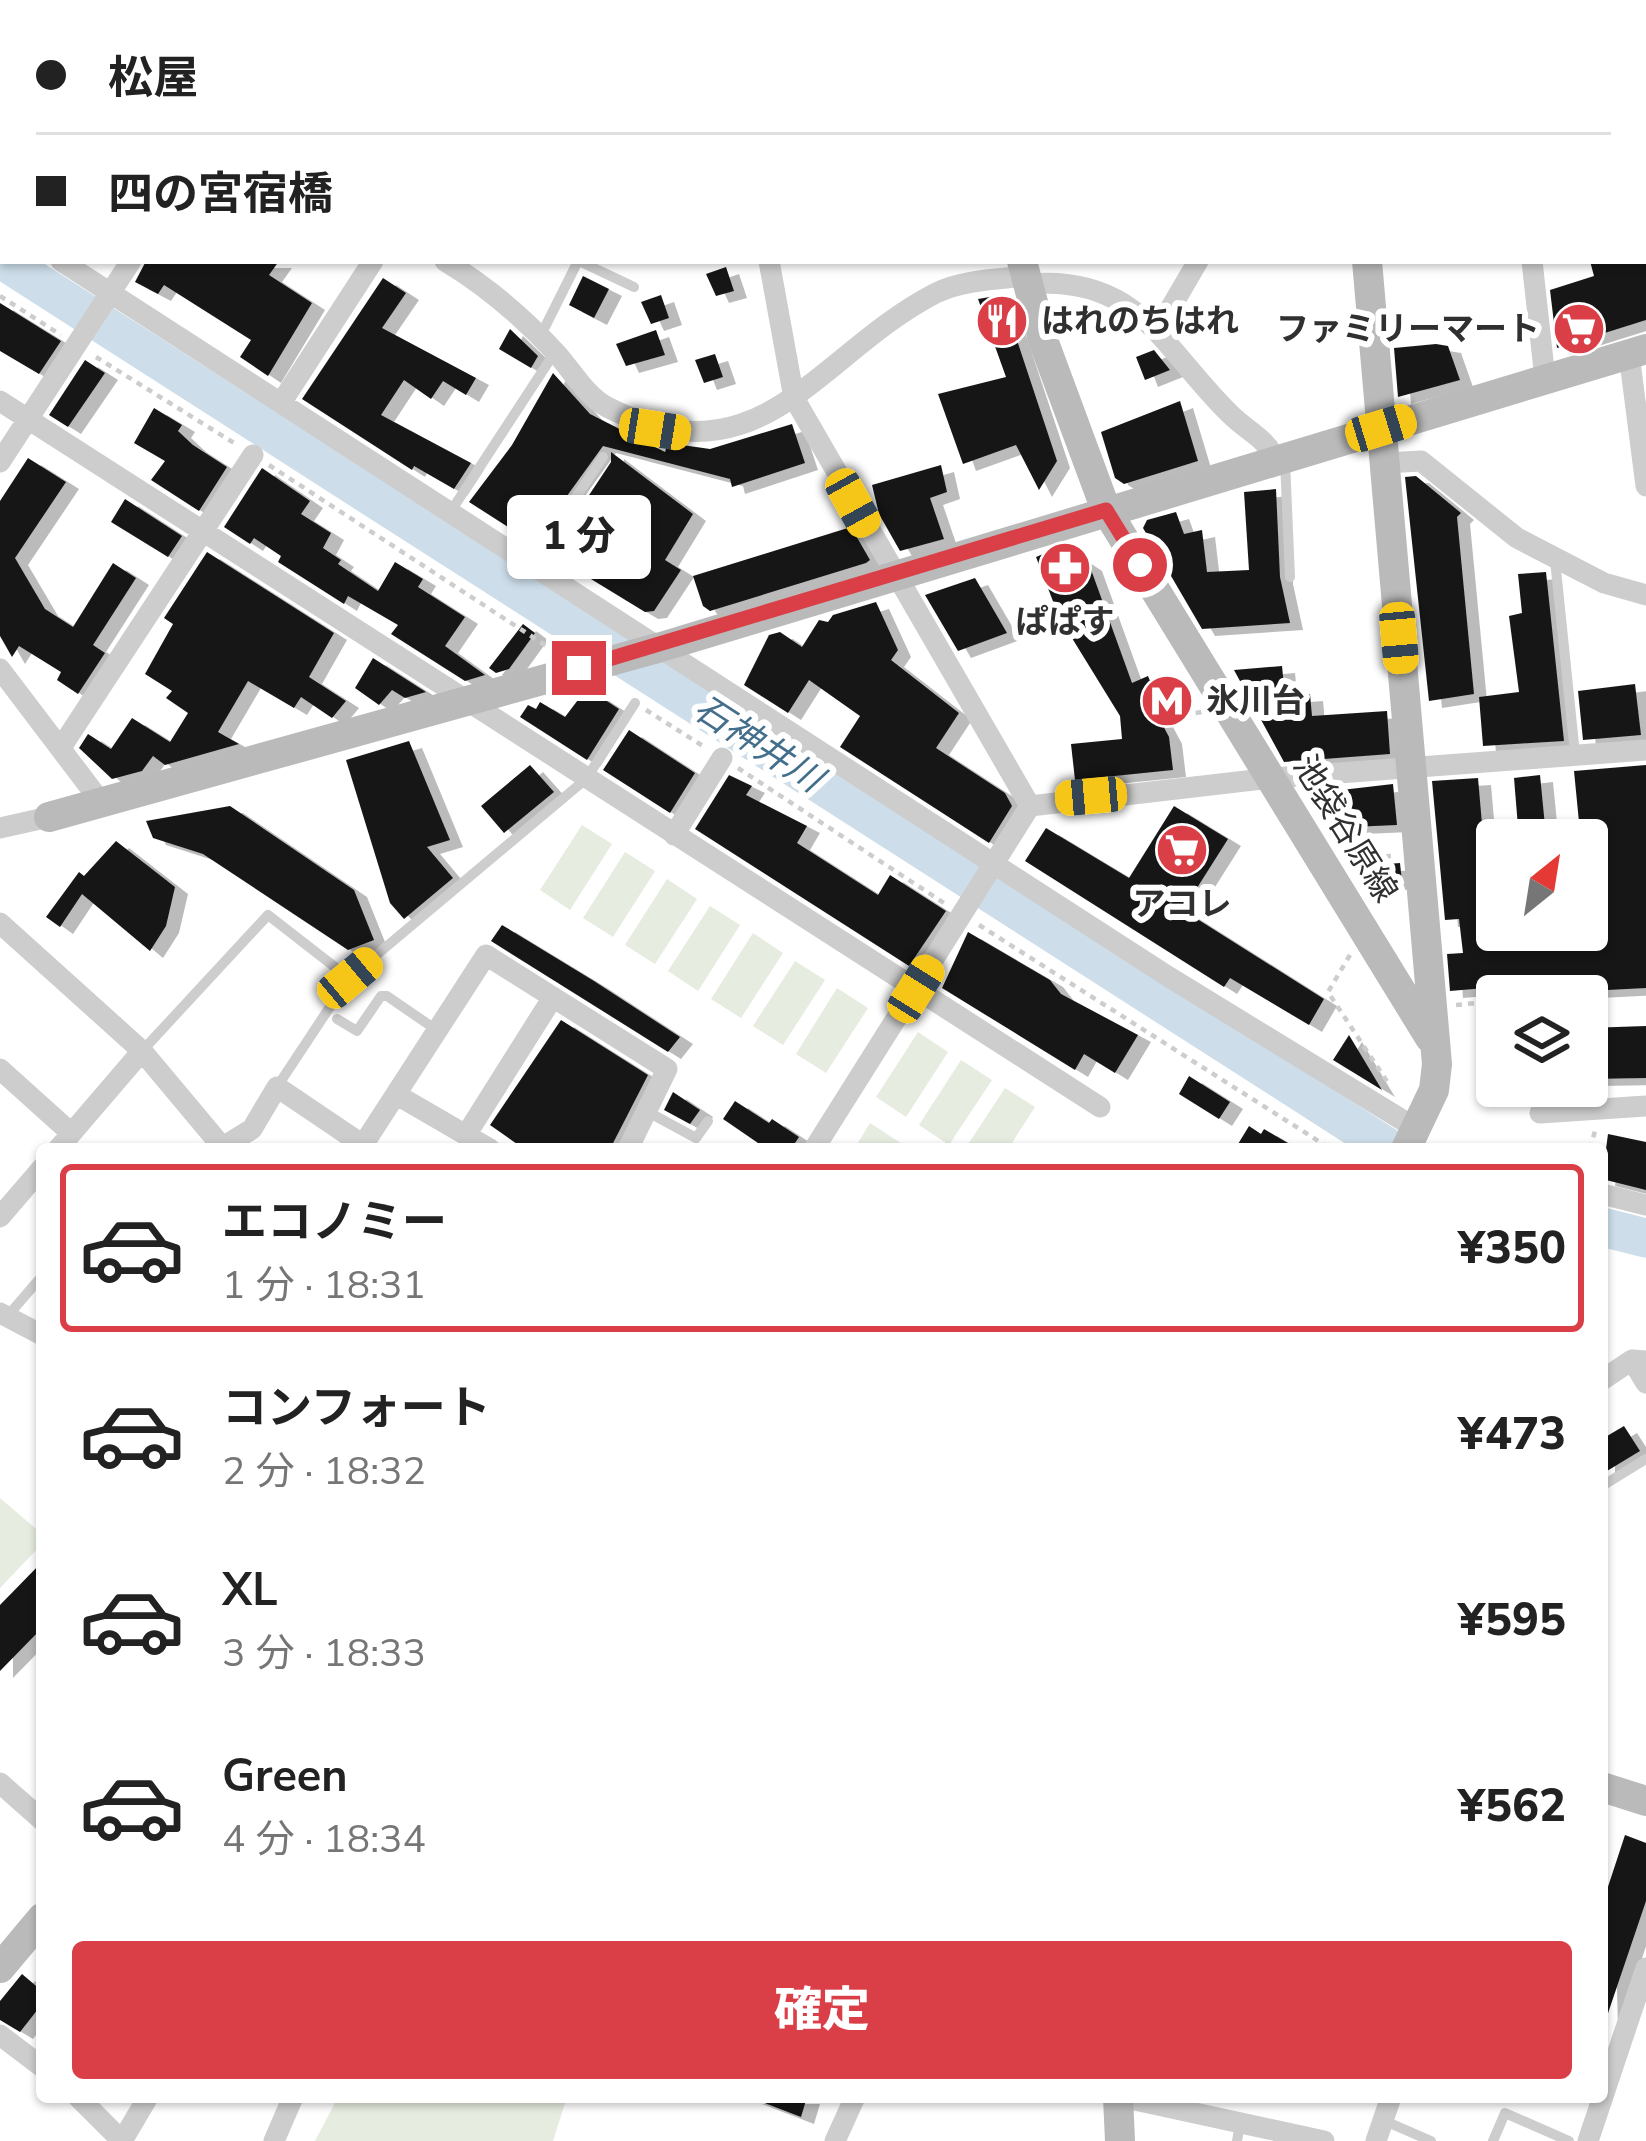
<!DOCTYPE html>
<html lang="ja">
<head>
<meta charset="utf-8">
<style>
  body { margin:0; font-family:"Nunito Sans","Noto Sans JP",sans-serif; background:#f2f2f2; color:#222; height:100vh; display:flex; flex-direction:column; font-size:45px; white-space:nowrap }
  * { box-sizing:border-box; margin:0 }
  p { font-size:39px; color:#767676 }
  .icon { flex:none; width:66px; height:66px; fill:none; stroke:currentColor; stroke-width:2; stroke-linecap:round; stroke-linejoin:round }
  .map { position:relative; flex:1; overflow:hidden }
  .sheet { position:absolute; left:36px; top:1143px; width:1572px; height:960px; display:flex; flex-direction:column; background:#fff; border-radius:12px; box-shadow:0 3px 9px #0004 }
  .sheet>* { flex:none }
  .banner { position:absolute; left:0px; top:0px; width:1647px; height:264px; box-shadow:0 3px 9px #0004; display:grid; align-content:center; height:264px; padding:0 36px; background:#fff }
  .needle { width:78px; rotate:30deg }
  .buttons { position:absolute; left:1476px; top:819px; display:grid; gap:24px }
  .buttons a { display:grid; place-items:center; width:132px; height:132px; border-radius:12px; background:#fff; box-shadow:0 3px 9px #0004; font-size:60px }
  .end { position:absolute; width:54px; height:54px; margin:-27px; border:15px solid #da3f48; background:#fff; box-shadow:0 0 0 6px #fff }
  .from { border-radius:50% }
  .bubble { position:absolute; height:84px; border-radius:12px; background:#fff; box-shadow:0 3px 9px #0004; font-size:39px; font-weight:800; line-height:84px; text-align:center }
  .car { position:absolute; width:36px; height:72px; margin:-36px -18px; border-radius:15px; box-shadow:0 0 9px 3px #0007; background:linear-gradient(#f5c518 24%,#345 0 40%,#f5c518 0 76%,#345 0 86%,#f5c518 0) }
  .banner b { display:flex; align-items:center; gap:42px; height:114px; font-size:45px }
  .banner b+b { border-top:3px solid #e0e0e0 }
  .banner i { width:30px; height:30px; background:#222 }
  ul { padding:21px 0 0; list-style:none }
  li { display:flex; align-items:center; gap:36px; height:168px; margin:0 24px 18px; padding:0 12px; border:6px solid transparent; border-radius:12px }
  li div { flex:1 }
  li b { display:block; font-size:45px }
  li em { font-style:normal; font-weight:800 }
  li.on { border-color:#da3f48 }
  li>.icon { width:108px; height:108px; stroke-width:1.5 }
  .primary-button { display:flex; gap:24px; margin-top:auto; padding:24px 36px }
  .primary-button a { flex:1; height:138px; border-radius:12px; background:#da3f48; color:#fff; font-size:48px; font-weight:800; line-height:138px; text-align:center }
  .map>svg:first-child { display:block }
</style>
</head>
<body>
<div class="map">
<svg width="1646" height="2141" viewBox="0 0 1646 2141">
  <defs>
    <filter id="shadow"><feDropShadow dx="13" dy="7" stdDeviation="0" flood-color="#0004"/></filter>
  </defs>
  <rect width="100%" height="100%" fill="#fff"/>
  <path fill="#e6ecdf" d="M582 825 612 844 570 910 540 890Z
    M625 852 655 871 613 937 583 918Z
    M667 879 697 899 655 964 625 945Z
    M710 906 740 925 698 991 668 971Z
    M753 933 783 953 741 1018 711 999Z
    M795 961 825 980 783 1045 753 1026Z
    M837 988 868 1008 826 1073 796 1054Z
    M918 1032 948 1052 906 1117 876 1097Z
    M961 1060 992 1080 949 1145 919 1125Z
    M1005 1088 1035 1107 1008 1149H965Z
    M870 1123 910 1149H854Z
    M0 1498 42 1534V1544L0 1588Z
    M338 2097H567L553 2141H315Z"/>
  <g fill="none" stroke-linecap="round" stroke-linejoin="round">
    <path stroke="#cddeea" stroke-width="39" d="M4 261 1390 1149
      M1602 1227 1646 1238"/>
  </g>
  <path fill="#171717" filter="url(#shadow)" d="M146 261H279L269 275 312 303 268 376 240 357 251 340 164 285 158 294 135 282Z
    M1590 261H1646V320L1557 348 1550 290 1594 276Z
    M726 267 734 291 716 296 706 274Z
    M583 276 609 289 594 318 569 305Z
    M383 278 406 293 382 328 476 378 466 395 443 381 431 399 404 380 381 415 471 463 454 489 414 466 412 470 302 399Z
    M661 295 669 318 651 324 641 302Z
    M1002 295 1057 461 1039 490 1016 445 963 464 938 394 1006 377 978 299Z
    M0 303 61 341 39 374 0 351Z
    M510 329 538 356 531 368 499 349Z
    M656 330 665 355 626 366 616 344Z
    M1436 344 1448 346 1460 380 1398 397 1394 348Z
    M1154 350 1170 370 1145 380 1136 357Z
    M715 354 723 377 704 383 695 360Z
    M85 360 105 373 68 427 49 415Z
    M553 373 590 414 665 452 668 443 710 449 792 424 805 463 732 487 730 479 603 446 533 543 469 502 512 445Z
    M1180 401 1198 461 1124 484 1115 478 1101 432Z
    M154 408 182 425 178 431 193 445 227 467 199 511 151 480 165 461 134 443Z
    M611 452 693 514 665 560 681 570 654 611 645 612 550 554 611 462Z
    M28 458 66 482 15 558 45 609 73 627 113 563 136 578 93 645 105 653 78 694 57 680 61 672 19 646 12 657 0 636V501Z
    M941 465 947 492 930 498 944 539 900 551 879 514 872 485Z
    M262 468 310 501 301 514 331 533 323 548 341 560 338 564 378 591 395 562 423 579 418 587 465 617 445 646 485 675 465 681 391 634 398 625 348 596 344 604 278 562 281 556 254 538 250 544 224 527Z
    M1416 476 1461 513 1457 517 1474 694 1429 701 1405 477Z
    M1276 489 1280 577 1290 623 1202 629 1143 528 1147 520 1176 512 1184 534 1202 530 1207 572 1249 570 1244 492Z
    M125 499 182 536 168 557 111 522Z
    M851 527 870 560 866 563 710 611 703 606 693 576Z
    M1062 546 1089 564 1132 683 1148 676 1157 698 1150 701 1169 737 1173 770 1075 780 1071 744 1122 739 1120 716 1059 617 1036 557Z
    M207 552 334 633 309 677 346 701 332 718 301 697 294 708 248 681 218 732 239 744 165 765 153 756 142 771 112 779 79 748 88 734 111 749 132 718 170 742 188 713 166 698 172 691 145 674 173 624 164 618Z
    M1546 572 1564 741 1483 746 1479 697 1519 692 1509 616 1522 613 1518 574Z
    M975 578 1007 633 958 651 925 595Z
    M876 602 898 650 891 660 959 713 936 748 1005 793 1012 806 989 843 840 747 860 716 809 680 788 713 744 685 769 635 780 632 802 647 819 620 828 622 833 615Z
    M523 624 535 633 509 669 496 673 489 668Z
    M373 658 426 692 405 698 392 690 379 705 355 688Z
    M1282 666 1285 696 1310 694 1312 716 1387 711 1390 754 1284 762 1234 670Z
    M1635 684 1641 735 1583 740 1578 691Z
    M587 688 619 709 587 760 520 717 528 705 536 709 540 702 565 717Z
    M629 730 695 773 670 813 603 770Z
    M409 741 450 840 427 847 453 878 404 919 390 903 346 760Z
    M530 765 554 792 504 833 481 806Z
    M1646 765V988L1569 992 1568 977 1529 980 1530 996H1499L1497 987 1450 991 1447 954 1463 953 1459 919 1445 920 1432 781 1478 778 1491 928 1587 930 1589 840H1526L1525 829 1579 822 1574 771Z
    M729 775 752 786 746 795 807 826 797 843 878 895 890 875 946 911 909 966 695 829Z
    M1540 775 1545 826 1518 827 1514 778Z
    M1393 784 1397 825 1328 828 1307 794Z
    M230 806 354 890 374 940 348 950 203 854 153 838 146 821Z
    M1174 806 1228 839 1183 910 1324 999 1309 1025 1230 978 1224 987 1025 861 1046 828 1129 878Z
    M116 841 175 887 166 926 150 951 82 894 60 927 46 917 79 872 84 876Z
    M1400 863 1402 882 1376 884 1363 866Z
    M502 925 594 981 680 1037 668 1052 491 941Z
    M968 932 1050 980 1061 994 1138 1035 1115 1073 1084 1054 1075 1070 942 988Z
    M561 1020 648 1075 610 1149H524L490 1125Z
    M1646 1026V1078L1587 1079V1028Z
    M1349 1035 1382 1090 1333 1060Z
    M1189 1076 1230 1102 1219 1119 1179 1094Z
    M673 1092 700 1110 690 1124 664 1110Z
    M735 1101 769 1123 772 1119 799 1137 791 1149H754L758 1143 723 1119Z
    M1249 1126 1261 1134 1264 1129 1298 1149H1235Z
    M1608 1134 1646 1142V1190L1602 1179Z
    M1624 1426 1640 1451 1602 1474V1439Z
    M42 1562V1628L0 1671V1605Z
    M1625 1835 1646 1843V1901L1605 2022 1602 1905Z
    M22 1974 42 1991V2004L20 2032 0 2020V2001Z
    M749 2097H807L801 2117Z"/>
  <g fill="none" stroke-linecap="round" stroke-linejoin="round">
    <path stroke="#cdcdcd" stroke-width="4.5" stroke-dasharray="6 6" stroke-linecap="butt" d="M1446 3 1450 0
      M0 296 61 335
      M96 357 234 443
      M269 465 551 649
      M646 710 703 746
      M1160 718 1202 712
      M738 768 944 903
      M1349 859 1392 856
      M979 925 1331 1149
      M1350 955 1328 992 1390 1086
      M1456 1005 1477 1003 1497 1037
      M1524 1086 1531 1098
      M1590 1149 1595 1131"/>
    <path stroke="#cdcdcd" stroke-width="10" d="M579 261 634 287
      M540 337 578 261
      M1285 461 1290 577
      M451 511 555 352
      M1555 560 1575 754
      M531 564 603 457
      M337 1019 357 1031 381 996H387L438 1031
      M142 1051 268 915 349 978
      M277 1087 349 978 586 779 635 703
      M648 1112 696 1138 708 1121
      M5 1319 42 1276
      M1602 1486 1646 1459
      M1385 2121 1431 2141
      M1237 2141 1240 2123
      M1493 2141 1505 2113 1569 2141"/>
    <path stroke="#cdcdcd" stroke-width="21" d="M137 0 152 3
      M617 0 622 3
      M1191 0 1196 3
      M52 3 54 0
      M282 3 283 0
      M491 3 493 0
      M645 3 646 0
      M830 3 835 0
      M1616 3 1619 0
      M0 84 3 79
      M1644 121H1646
      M0 223 3 225
      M61 261 1169 977 1417 1129
      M445 261C488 287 523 317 557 354 572 371 587 397 607 407 762 486 817 354 936 293 962 280 998 279 1026 276
      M769 261 794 398 1030 806 1272 778 1646 750
      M1532 261 1545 379
      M1028 284C1139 274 1163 349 1230 414 1248 432 1265 437 1276 460
      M1159 328 1198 261
      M1629 354 1646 486
      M0 401 1100 1107
      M281 403 373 261
      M0 462 131 261
      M1385 463 1421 461 1517 538 1604 583 1646 595
      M0 669 104 806
      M62 746 253 455
      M0 828 49 817
      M674 835 722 758
      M0 923 142 1051 224 1149
      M0 1069 71 1133
      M397 1095 490 1149
      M1540 1113 1646 1106
      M466 1135 553 997
      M223 1147 252 1129 277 1087 363 1145 486 955 667 1069 628 1149
      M58 1149 142 1051
      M814 1149 1030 806
      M1602 1194 1646 1205
      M0 1217 42 1168
      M0 1313 42 1335
      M1632 1360 1646 1383
      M1602 1380 1632 1360 1646 1361
      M0 1783 42 1820
      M0 2035 42 2067
      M78 2097 122 2141
      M1121 2097 1324 2141
      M122 2141 148 2097
      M274 2141 293 2097
      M835 2141 855 2097
      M1376 2141 1391 2097
      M1588 2141 1646 1968"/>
    <path stroke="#bababa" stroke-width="30" d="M951 0 952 3
      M1345 0 1346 3
      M1022 261 1043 340 1106 510 1430 1038
      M1367 261 1437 1064 1434 1090 1406 1149
      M49 817 661 647 1646 349
      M1602 1787 1646 1801
      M0 1968 42 1918
      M1118 2097 1120 2141"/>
  </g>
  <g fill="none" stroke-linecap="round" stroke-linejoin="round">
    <path stroke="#da3f48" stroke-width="15" d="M579 668 1106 510 1140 565"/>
  </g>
  <defs>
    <g id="restaurant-disc" transform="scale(2.7)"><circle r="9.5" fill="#da3f48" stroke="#fff"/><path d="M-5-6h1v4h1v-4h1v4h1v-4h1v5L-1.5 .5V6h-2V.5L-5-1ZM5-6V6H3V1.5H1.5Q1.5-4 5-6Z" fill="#fff"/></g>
    <g id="supermarket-disc" transform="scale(2.7)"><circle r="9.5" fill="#da3f48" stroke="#fff"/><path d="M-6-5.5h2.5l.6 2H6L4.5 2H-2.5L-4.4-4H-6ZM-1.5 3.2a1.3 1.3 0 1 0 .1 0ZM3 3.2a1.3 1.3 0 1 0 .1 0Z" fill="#fff"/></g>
    <g id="pharmacy-disc" transform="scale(2.7)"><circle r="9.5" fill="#da3f48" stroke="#fff"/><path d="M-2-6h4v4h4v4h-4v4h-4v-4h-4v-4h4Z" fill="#fff"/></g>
    <g id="metro-disc" transform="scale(2.7)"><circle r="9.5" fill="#da3f48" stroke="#fff"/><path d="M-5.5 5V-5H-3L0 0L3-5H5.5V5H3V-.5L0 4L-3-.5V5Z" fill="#fff"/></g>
  </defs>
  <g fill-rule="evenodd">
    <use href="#restaurant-disc" x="1002" y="321"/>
    <use href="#supermarket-disc" x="1579" y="329"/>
    <use href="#pharmacy-disc" x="1065" y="568"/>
    <use href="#metro-disc" x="1167" y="701"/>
    <use href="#supermarket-disc" x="1182" y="850"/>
  </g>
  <g text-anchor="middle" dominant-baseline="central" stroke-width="12" stroke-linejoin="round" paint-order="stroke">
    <g font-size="33" font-weight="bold" fill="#303030" stroke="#fff" text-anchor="start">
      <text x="1041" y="321">はれのちはれ</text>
      <text x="1540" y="329" text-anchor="end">ファミリーマート</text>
      <text x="1065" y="622" text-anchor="middle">ぱぱす</text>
      <text x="1206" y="701">氷川台</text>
      <text x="1182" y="904" text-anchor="middle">アコレ</text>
    </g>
    <g font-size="33" fill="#303030" stroke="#fff">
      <text transform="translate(1345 829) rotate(58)">池袋谷原線</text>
    </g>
    <g font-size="36" font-style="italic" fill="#436f8d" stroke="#fff">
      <text transform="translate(758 744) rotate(33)">石神井川</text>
    </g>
  </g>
</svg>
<div class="buttons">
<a><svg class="needle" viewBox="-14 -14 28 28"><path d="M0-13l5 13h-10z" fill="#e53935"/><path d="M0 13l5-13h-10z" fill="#767676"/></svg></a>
<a><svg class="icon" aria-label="layers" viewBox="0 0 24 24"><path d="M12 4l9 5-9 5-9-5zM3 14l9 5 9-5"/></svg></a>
</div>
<i class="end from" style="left:1140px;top:565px"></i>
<i class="end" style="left:579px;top:668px"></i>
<div class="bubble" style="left:507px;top:495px;width:144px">1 分</div>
<i class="car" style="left:1381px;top:428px;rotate:73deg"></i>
<i class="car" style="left:655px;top:429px;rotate:99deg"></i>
<i class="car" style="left:853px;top:503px;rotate:151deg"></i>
<i class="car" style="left:1399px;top:638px;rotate:175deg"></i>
<i class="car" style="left:1091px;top:796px;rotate:265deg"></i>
<i class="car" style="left:350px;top:978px;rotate:50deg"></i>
<i class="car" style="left:916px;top:989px;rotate:32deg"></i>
<div class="banner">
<b><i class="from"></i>松屋</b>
<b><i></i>四の宮宿橋</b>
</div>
<section class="sheet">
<ul>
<li class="on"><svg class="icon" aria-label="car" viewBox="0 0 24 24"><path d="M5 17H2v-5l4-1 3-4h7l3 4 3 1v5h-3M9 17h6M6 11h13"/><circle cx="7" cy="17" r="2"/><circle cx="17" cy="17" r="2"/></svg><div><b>エコノミー</b><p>1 分 · 18:31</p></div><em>¥350</em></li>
<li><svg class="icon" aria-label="car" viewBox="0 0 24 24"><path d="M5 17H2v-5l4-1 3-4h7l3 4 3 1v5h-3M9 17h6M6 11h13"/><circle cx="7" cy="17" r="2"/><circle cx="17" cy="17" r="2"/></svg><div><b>コンフォート</b><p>2 分 · 18:32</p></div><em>¥473</em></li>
<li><svg class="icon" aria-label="car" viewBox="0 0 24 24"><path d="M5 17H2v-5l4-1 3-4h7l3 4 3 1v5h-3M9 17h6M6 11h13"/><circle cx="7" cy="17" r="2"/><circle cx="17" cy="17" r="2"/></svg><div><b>XL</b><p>3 分 · 18:33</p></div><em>¥595</em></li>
<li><svg class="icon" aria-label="car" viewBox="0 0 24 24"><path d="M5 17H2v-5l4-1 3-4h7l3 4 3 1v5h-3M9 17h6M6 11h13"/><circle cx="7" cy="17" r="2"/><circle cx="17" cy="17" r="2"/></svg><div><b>Green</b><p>4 分 · 18:34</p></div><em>¥562</em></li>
</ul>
<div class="primary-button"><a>確定</a></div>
</section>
</div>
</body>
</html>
